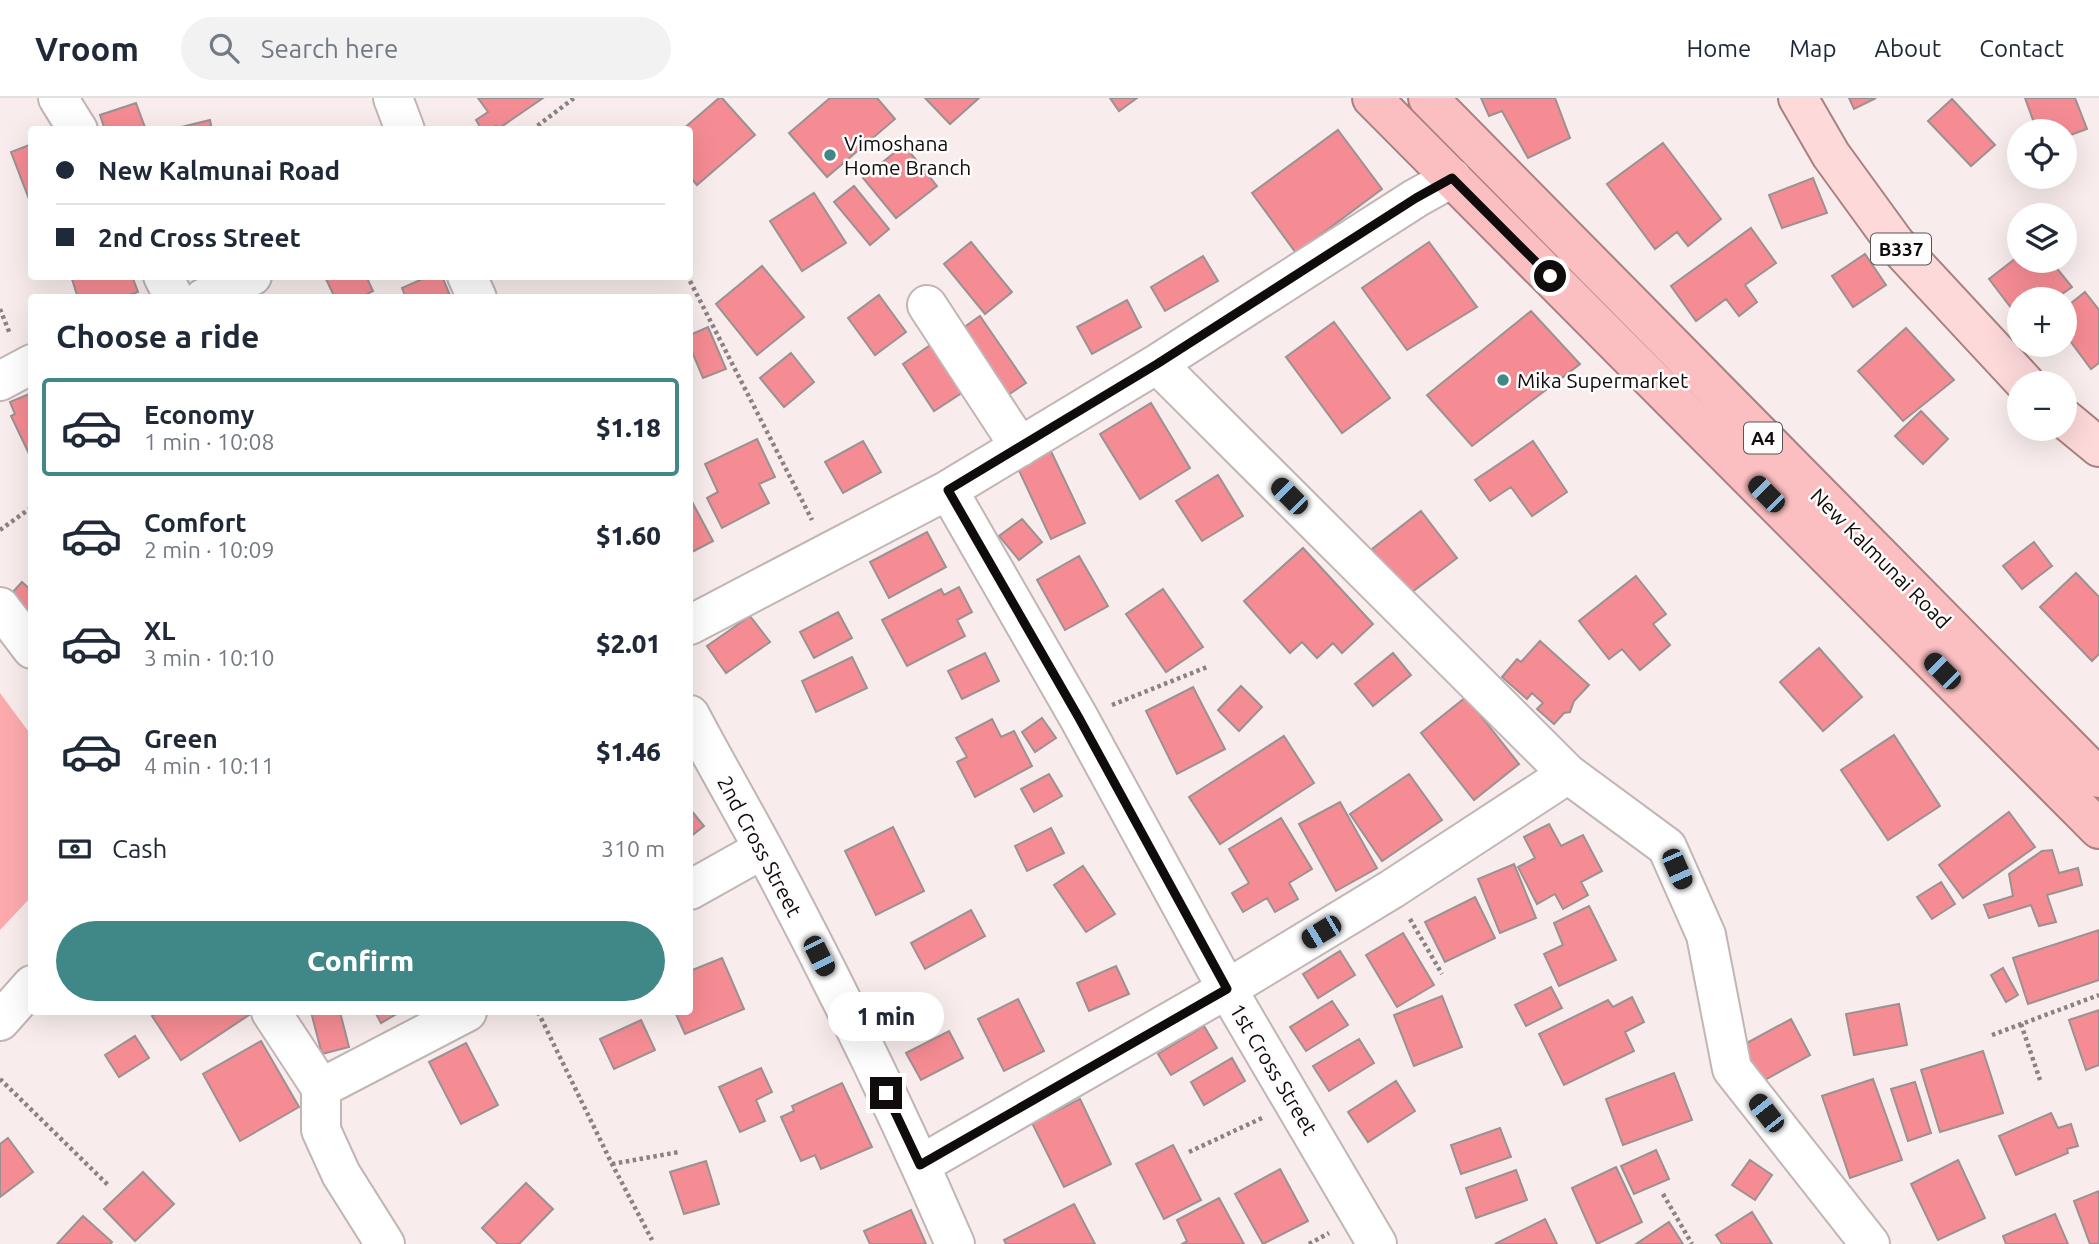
<!DOCTYPE html>
<html lang="en">
<head>
<meta charset="utf-8">
<style>
  body { margin:0; font-family:Ubuntu,sans-serif; background:#f2f2f3; color:#1f2937; height:100vh; display:flex; flex-direction:column; font-size:26px; white-space:nowrap }
  * { box-sizing:border-box; margin:0 }
  p { font-size:23px; color:#747a83 }
  .icon { flex:none; width:38px; height:38px; fill:none; stroke:currentColor; stroke-width:2; stroke-linecap:round; stroke-linejoin:round }
  .map { position:relative; flex:1; overflow:hidden }
  .details { position:absolute; left:28px; top:196px; width:665px; height:721px; display:flex; flex-direction:column; background:#fff; border-radius:7px; box-shadow:0 7px 28px #0002 }
  .details>* { flex:none }
  .banner { position:absolute; left:28px; top:28px; width:665px; height:154px; border-radius:7px; box-shadow:0 7px 28px #0002; display:grid; align-content:center; height:154px; padding:0 28px; background:#fff }
  .controls { position:absolute; left:2007px; top:21px; display:grid; gap:14px }
  .controls a { display:grid; place-items:center; width:70px; height:70px; border-radius:50%; background:#fff; box-shadow:0 7px 28px #0002; font-size:35px }
  .end { position:absolute; width:32px; height:32px; margin:-16px; border:9px solid #100c0c; background:#fff; box-shadow:0 0 0 4px #fff }
  .from { border-radius:50% }
  .bubble { position:absolute; height:49px; border-radius:24px; background:#fff; box-shadow:0 7px 28px #0002; font-size:23px; font-weight:800; line-height:49px; text-align:center }
  .car { position:absolute; width:21px; height:42px; margin:-21px -10px; border-radius:9px; box-shadow:0 0 5px 2px #0007; background:linear-gradient(#222 24%,#8ab4d8 0 40%,#222 0 76%,#8ab4d8 0 86%,#222 0) }
  .banner b { display:flex; align-items:center; gap:24px; height:66px; font-size:26px }
  .banner b+b { border-top:2px solid #e0e1e3 }
  .banner i { width:18px; height:18px; background:#1f2937 }
  ul { padding:0; list-style:none }
  li { display:flex; align-items:center; gap:21px; height:98px; margin:0 14px 10px; padding:0 14px; border:4px solid transparent; border-radius:7px }
  li div { flex:1 }
  li b { display:block; font-size:26px }
  li em { font-style:normal; font-weight:800 }
  li.selected { border-color:#408888 }
  li>.icon { width:63px; height:63px; stroke-width:1.5 }
  h2 { padding:0 28px; font-size:32px; line-height:84px }
  .pay { display:flex; align-items:center; gap:18px; height:77px; padding:0 28px; font-size:26px }
  .pay p { margin-inline-start:auto }
  .action { display:flex; gap:14px; margin-top:auto; padding:14px 28px }
  .action a { flex:1; height:80px; border-radius:42px; background:#408888; color:#fff; font-size:28px; font-weight:800; line-height:80px; text-align:center }
  header { display:flex; align-items:center; gap:42px; box-sizing:border-box; height:98px; padding:0 35px; background:#fff; border-bottom:2px solid #e0e1e3 }
  header strong { font-size:33px }
  nav { display:flex; gap:38px; margin-inline-start:auto; font-size:24px }
  .search { width:490px; height:63px; background:#f2f2f3; display:flex; align-items:center; gap:18px; box-sizing:border-box; padding:0 24px; border-radius:38px; color:#747a83; font-size:26px }
  .map>svg:first-child { display:block }
</style>
</head>
<body>
<header>
<strong>Vroom</strong>
<div class="search"><svg class="icon" aria-label="search" viewBox="0 0 24 24"><circle cx="10" cy="10" r="6"/><path d="M15 15l6 6"/></svg>Search here</div>
<nav><a>Home</a><a>Map</a><a>About</a><a>Contact</a></nav>
</header>
<div class="map">
<svg width="2099" height="1146" viewBox="0 0 2099 1146">
  <rect width="100%" height="100%" fill="#f8ecec"/>
  <path fill="#fdaaad" d="M0 595 31 637V799L0 832Z"/>
  <path fill="#f58c93" stroke="#9c9191" stroke-width="2" d="M478 0H543L498 31 496 28 490 32H482L476 22 488 14Z
    M719 0H722L755 37 697 87 690 79V32H682Z
    M830 0H877L895 21 827 79 789 35Z
    M925 0H979L950 26Z
    M1110 0H1137L1119 13Z
    M1481 0H1555L1570 40 1528 60 1502 13 1489 18Z
    M1849 0H1876L1854 11Z
    M2025 0H2075L2087 31 2065 39V33H2037Z
    M1952 1 1995 47 1971 68 1928 23Z
    M136 5 146 32H105L100 17Z
    M210 22 212 32H169Z
    M1338 32 1382 91 1296 155 1252 95Z
    M1663 45 1721 121 1688 148 1677 134 1655 151 1607 86Z
    M32 46V109L11 54Z
    M904 47 937 88 896 120 863 80Z
    M1813 80 1827 115 1782 130 1769 97Z
    M854 88 889 131 870 147 834 104Z
    M814 95 846 145 802 173 770 123Z
    M1751 130 1776 165 1745 187 1757 204 1739 218 1726 201 1696 223 1671 188Z
    M971 144 1012 194 985 216 944 166Z
    M1429 144 1477 209 1407 252 1362 190Z
    M1865 156 1886 187 1853 209 1832 178Z
    M2020 157V163H2051L2072 189 2055 201 2043 199 2040 201H2020L2018 219 1989 181Z
    M1203 158 1218 183 1165 213 1151 189Z
    M762 168 804 219 757 257 716 206Z
    M71 178H132L138 194 122 200H78Z
    M366 178 373 193 359 200H335L325 179Z
    M429 178H442L451 200H406L402 190Z
    M2085 194 2099 212V265L2091 271 2065 236V210Z
    M879 197 906 234 875 257 848 220Z
    M1127 202 1141 229 1092 256 1077 229Z
    M1531 213 1580 266 1472 348 1427 297Z
    M980 218 1026 285 1002 301 956 235Z
    M1334 224 1390 300 1342 335 1286 259Z
    M708 229 726 271 703 280 690 249V237Z
    M1906 230 1954 282 1903 323 1858 273Z
    M939 241 971 289 934 313 903 266Z
    M791 255 814 284 784 309 760 280Z
    M29 296 32 303V362L11 318 15 316 10 304Z
    M1151 305 1190 370 1140 401 1100 336Z
    M1921 313 1948 341 1923 366 1895 338Z
    M757 341 775 379 759 386 769 405 722 430 707 400 718 394 705 366Z
    M863 343 881 374 843 395 825 364Z
    M1533 343 1567 394 1532 418 1511 389 1490 403 1475 382Z
    M1048 347 1085 425 1051 441 1015 364Z
    M1218 377 1243 418 1202 443 1176 403Z
    M690 400 713 443 690 455Z
    M1421 413 1457 460 1408 497 1372 451Z
    M1022 421 1042 444 1019 462 999 438Z
    M927 434 946 469 889 500 870 464Z
    M2034 444 2052 468 2022 491 2003 468Z
    M1303 450 1373 526 1342 555 1333 545 1317 560 1302 544 1290 555 1244 503Z
    M1079 458 1108 508 1065 532 1037 482Z
    M2076 475 2099 499V556L2092 563 2040 509Z
    M1636 478 1666 516 1653 526 1670 547 1640 572 1622 551 1609 561 1579 523Z
    M22 484 32 493V510L18 524 1 507Z
    M959 489 972 514 957 522 965 538 907 568 882 522 941 491 944 497Z
    M1163 491 1203 549 1166 574 1126 516Z
    M838 514 852 540 814 560 800 534Z
    M750 518 770 544 726 575 707 548Z
    M1540 543 1589 587 1574 603 1570 614 1564 615 1554 626 1537 611 1543 605 1532 595 1527 601 1502 579 1517 561 1521 564Z
    M1819 550 1862 599 1823 633 1780 584Z
    M985 555 999 583 962 601 948 573Z
    M1393 555 1411 577 1373 608 1355 586Z
    M852 559 867 590 816 614 802 583Z
    M1241 588 1262 609 1239 633 1218 612Z
    M1193 589 1225 651 1177 676 1146 613Z
    M1466 599 1519 666 1474 702 1421 635Z
    M1042 620 1056 640 1035 654 1022 634Z
    M992 621 1001 639 1014 633 1032 668 975 699 957 664 967 659 956 640Z
    M1894 637 1940 708 1888 742 1841 672Z
    M1284 638 1314 685 1220 746 1189 699Z
    M1049 676 1062 698 1034 714 1021 691Z
    M1409 676 1442 722 1382 763 1350 716Z
    M1340 704 1377 770 1336 793 1299 726Z
    M690 711 704 728 690 739Z
    M2009 714 2035 749 1963 800 1939 767Z
    M1281 720 1312 771 1289 785 1298 801 1275 814 1267 800 1243 814 1232 795 1249 785 1229 751Z
    M1549 726 1561 748 1583 737 1602 773 1581 784 1588 797 1563 811 1555 796 1537 806 1518 769 1535 760 1524 739Z
    M893 729 924 793 876 817 845 753Z
    M1051 730 1064 755 1027 773 1015 748Z
    M2052 752 2059 775 2078 770 2082 787 2047 797 2056 824 2039 828 2031 807 1989 820 1984 807 2013 798 2009 776 2042 753Z
    M1514 766 1536 820 1500 835 1478 781Z
    M1083 768 1115 816 1086 834 1054 787Z
    M1941 784 1955 806 1932 821 1917 799Z
    M1475 799 1495 840 1445 864 1425 824Z
    M1589 808 1616 862 1559 888 1544 856 1563 847 1554 825Z
    M971 812 985 838 925 871 911 845Z
    M2099 832V882L2028 906 2013 860Z
    M1403 835 1434 887 1397 909 1366 857Z
    M1340 853 1355 877 1318 900 1303 876Z
    M722 860 744 911 685 936 675 914H690V873Z
    M1116 868 1129 896 1089 913 1077 885Z
    M2003 870 2018 897 2006 904 1991 877Z
    M1551 889 1562 910 1526 928 1515 907Z
    M1442 898 1462 949 1414 968 1394 917Z
    M1632 899 1644 924 1625 934 1634 953 1564 987 1539 936 1608 902 1613 909Z
    M1018 901 1044 953 1004 973 978 921Z
    M1332 903 1348 927 1306 953 1290 929Z
    M1899 906 1907 947 1854 957 1846 916Z
    M2099 912V967L2086 972 2069 922Z
    M159 914H251L252 915 181 962 152 918Z
    M311 914H340L349 949 322 956Z
    M375 914H400L381 925Z
    M1791 921 1810 957 1754 988 1734 952Z
    M641 922 655 952 614 971 600 941Z
    M1204 928 1217 950 1171 977 1158 956Z
    M949 933 963 960 921 982 906 955Z
    M135 938 149 960 119 979 105 957Z
    M1359 941 1374 965 1329 993 1313 968Z
    M261 943 299 1009 240 1043 203 976Z
    M466 945 498 1007 461 1026 429 964Z
    M1983 953 2003 1015 1940 1034 1921 972Z
    M1232 960 1245 983 1204 1007 1191 984Z
    M761 970 772 994 756 1002 765 1023 740 1034 719 989Z
    M1674 975 1692 1022 1623 1047 1606 1001Z
    M1873 981 1902 1062 1850 1080 1822 998Z
    M1396 983 1415 1013 1368 1044 1348 1014Z
    M1915 984 1931 1035 1908 1043 1891 991Z
    M842 985 872 1049 821 1071 815 1057 801 1063 781 1019 794 1013 792 1008Z
    M1080 1001 1111 1066 1064 1089 1032 1025Z
    M2051 1015 2058 1030 2071 1026 2078 1048 2067 1051 2068 1055 2016 1077 1999 1038Z
    M1500 1030 1511 1059 1461 1076 1451 1047Z
    M8 1040 33 1074 0 1099V1046Z
    M1173 1047 1201 1102 1164 1121 1136 1066Z
    M1656 1052 1669 1081 1634 1096 1621 1068Z
    M1750 1062 1772 1077 1755 1102 1732 1087Z
    M1958 1062 1985 1120 1938 1142 1911 1086Z
    M706 1063 719 1106 684 1116 670 1074Z
    M1616 1069 1642 1124 1597 1146 1572 1090Z
    M1280 1071 1308 1123 1263 1146 1235 1096Z
    M1516 1072 1527 1102 1476 1120 1466 1090Z
    M143 1074 174 1106 135 1143 104 1111Z
    M526 1085 553 1111 519 1146H498L482 1130Z
    M2099 1093V1146H2090L2074 1103Z
    M1219 1100 1244 1146H1182L1187 1143 1177 1122Z
    M1074 1106 1095 1146H1006L1004 1142Z
    M911 1112 926 1146H870L864 1133Z
    M1752 1114 1772 1146H1722L1716 1137Z
    M2055 1116 2068 1146H2006L2003 1138Z
    M83 1118 112 1144 110 1146H57Z
    M1545 1121 1557 1146H1495Z
    M1669 1124 1683 1146H1636Z"/>
  <g fill="none" stroke-linecap="round" stroke-linejoin="round">
    <g stroke="#c1b5b5" stroke-width="42">
      <path id="minor" d="M58 0 78 32
        M393 0 405 32
        M163 178 174 200
        M467 178 477 200
        M204 200 252 178
        M927 207 1020 349
        M1157 266 1568 676 1667 749 1706 837 1732 971 1870 1146
        M0 283 32 266
        M948 392 1079 620 1227 891 1377 1146
        M0 509 32 551
        M690 527 948 392 1157 266 1416 100 1452 80
        M690 617C714 663 740 707 764 752 833 881 897 1012 955 1146
        M690 792 763 751
        M271 914 321 990V1032L341 1076 385 1146
        M0 923 32 887
        M321 990 467 914
        M920 1067 1227 891 1392 791 1568 676"/>
    </g>
    <g stroke="#a98082" stroke-width="42">
      <path id="major" d="M1798 0 1831 57 1895 145 2025 285
        M2065 321 2099 349"/>
    </g>
    <g stroke="#a98082" stroke-width="42">
      <path id="highway" d="M1372 0 2099 731
        M1428 0 2099 680"/>
    </g>
    <path stroke="#8b8282" stroke-width="4.5" stroke-dasharray="3.5 3.5" stroke-linecap="butt" d="M532 32 574 0
      M690 183 812 422
      M0 211 10 236
      M0 432 32 409
      M1112 607 1207 569
      M1410 821 1442 876
      M538 914 612 1066 652 1142
      M2021 926 2040 982
      M1992 937 2099 897
      M0 981 109 1088
      M1189 1054 1262 1020
      M612 1066 679 1054
      M1663 1096 1692 1146
      M1309 1146 1329 1135"/>
    <use href="#minor" stroke="#fff" stroke-width="38"/>
    <use href="#major" stroke="#fdd9da" stroke-width="38"/>
    <use href="#highway" stroke="#fbbfc1" stroke-width="38"/>
  </g>
  <g fill="none" stroke-linecap="round" stroke-linejoin="round">
    <path stroke="#100c0c" stroke-width="9" d="M886 995 920 1067 1227 891 1079 620 948 392 1157 266 1416 100 1452 80 1550 178"/>
  </g>
  <g fill="#408888" stroke="#fefcfc" stroke-width="2.5">
    <circle cx="830" cy="57" r="7"/>
    <circle cx="1503" cy="282" r="7"/>
  </g>
  <g text-anchor="middle" dominant-baseline="central" stroke-width="5" stroke-linejoin="round" paint-order="stroke">
    <g fill="#fefcfc" stroke="#575454" stroke-width="2">
      <rect x="1871" y="135.5" width="60" height="31" rx="5"/>
      <rect x="1744" y="324.5" width="38" height="31" rx="5"/>
    </g>
    <g font-size="19" font-weight="bold" fill="#100c0c">
      <text x="1901" y="151">B337</text>
      <text x="1763" y="340">A4</text>
    </g>
    <g font-size="21" fill="#100c0c" stroke="#fefcfc" text-anchor="start">
      <text x="844" y="45">Vimoshana<tspan x="844" dy="24">Home Branch</tspan></text>
      <text x="1517" y="282">Mika Supermarket</text>
    </g>
    <g font-size="21" fill="#100c0c" stroke="#fefcfc">
      <text transform="translate(1881 460) rotate(45)">New Kalmunai Road</text>
      <text transform="translate(760 748) rotate(62)">2nd Cross Street</text>
      <text transform="translate(1274 971) rotate(59)">1st Cross Street</text>
    </g>
  </g>
</svg>
<div class="controls">
<a><svg class="icon" aria-label="locate" viewBox="0 0 24 24"><circle cx="12" cy="12" r="6"/><path d="M12 2v4M12 18v4M2 12h4M18 12h4"/></svg></a>
<a><svg class="icon" aria-label="layers" viewBox="0 0 24 24"><path d="M12 4l9 5-9 5-9-5zM3 14l9 5 9-5"/></svg></a>
<a>+</a>
<a>−</a>
</div>
<i class="end from" style="left:1550px;top:178px"></i>
<i class="end" style="left:886px;top:995px"></i>
<div class="bubble" style="left:828px;top:894px;width:116px">1 min</div>
<i class="car" style="left:1766px;top:396px;rotate:315deg"></i>
<i class="car" style="left:1289px;top:398px;rotate:315deg"></i>
<i class="car" style="left:1942px;top:573px;rotate:315deg"></i>
<i class="car" style="left:1677px;top:771px;rotate:156deg"></i>
<i class="car" style="left:1321px;top:834px;rotate:239deg"></i>
<i class="car" style="left:819px;top:858px;rotate:153deg"></i>
<i class="car" style="left:1766px;top:1015px;rotate:322deg"></i>
<div class="banner">
<b><i class="from"></i>New Kalmunai Road</b>
<b><i></i>2nd Cross Street</b>
</div>
<section class="details">
<h2>Choose a ride</h2>
<ul>
<li class="selected"><svg class="icon" aria-label="car" viewBox="0 0 24 24"><path d="M5 17H2v-5l4-1 3-4h7l3 4 3 1v5h-3M9 17h6M6 11h13"/><circle cx="7" cy="17" r="2"/><circle cx="17" cy="17" r="2"/></svg><div><b>Economy</b><p>1 min · 10:08</p></div><em>$1.18</em></li>
<li><svg class="icon" aria-label="car" viewBox="0 0 24 24"><path d="M5 17H2v-5l4-1 3-4h7l3 4 3 1v5h-3M9 17h6M6 11h13"/><circle cx="7" cy="17" r="2"/><circle cx="17" cy="17" r="2"/></svg><div><b>Comfort</b><p>2 min · 10:09</p></div><em>$1.60</em></li>
<li><svg class="icon" aria-label="car" viewBox="0 0 24 24"><path d="M5 17H2v-5l4-1 3-4h7l3 4 3 1v5h-3M9 17h6M6 11h13"/><circle cx="7" cy="17" r="2"/><circle cx="17" cy="17" r="2"/></svg><div><b>XL</b><p>3 min · 10:10</p></div><em>$2.01</em></li>
<li><svg class="icon" aria-label="car" viewBox="0 0 24 24"><path d="M5 17H2v-5l4-1 3-4h7l3 4 3 1v5h-3M9 17h6M6 11h13"/><circle cx="7" cy="17" r="2"/><circle cx="17" cy="17" r="2"/></svg><div><b>Green</b><p>4 min · 10:11</p></div><em>$1.46</em></li>
</ul>
<div class="pay"><svg class="icon" aria-label="cash" viewBox="0 0 24 24"><path d="M3 7h18v10H3z"/><circle cx="12" cy="12" r="2"/></svg>Cash<p>310 m</p></div>
<div class="action"><a>Confirm</a></div>
</section>
</div>
</body>
</html>
